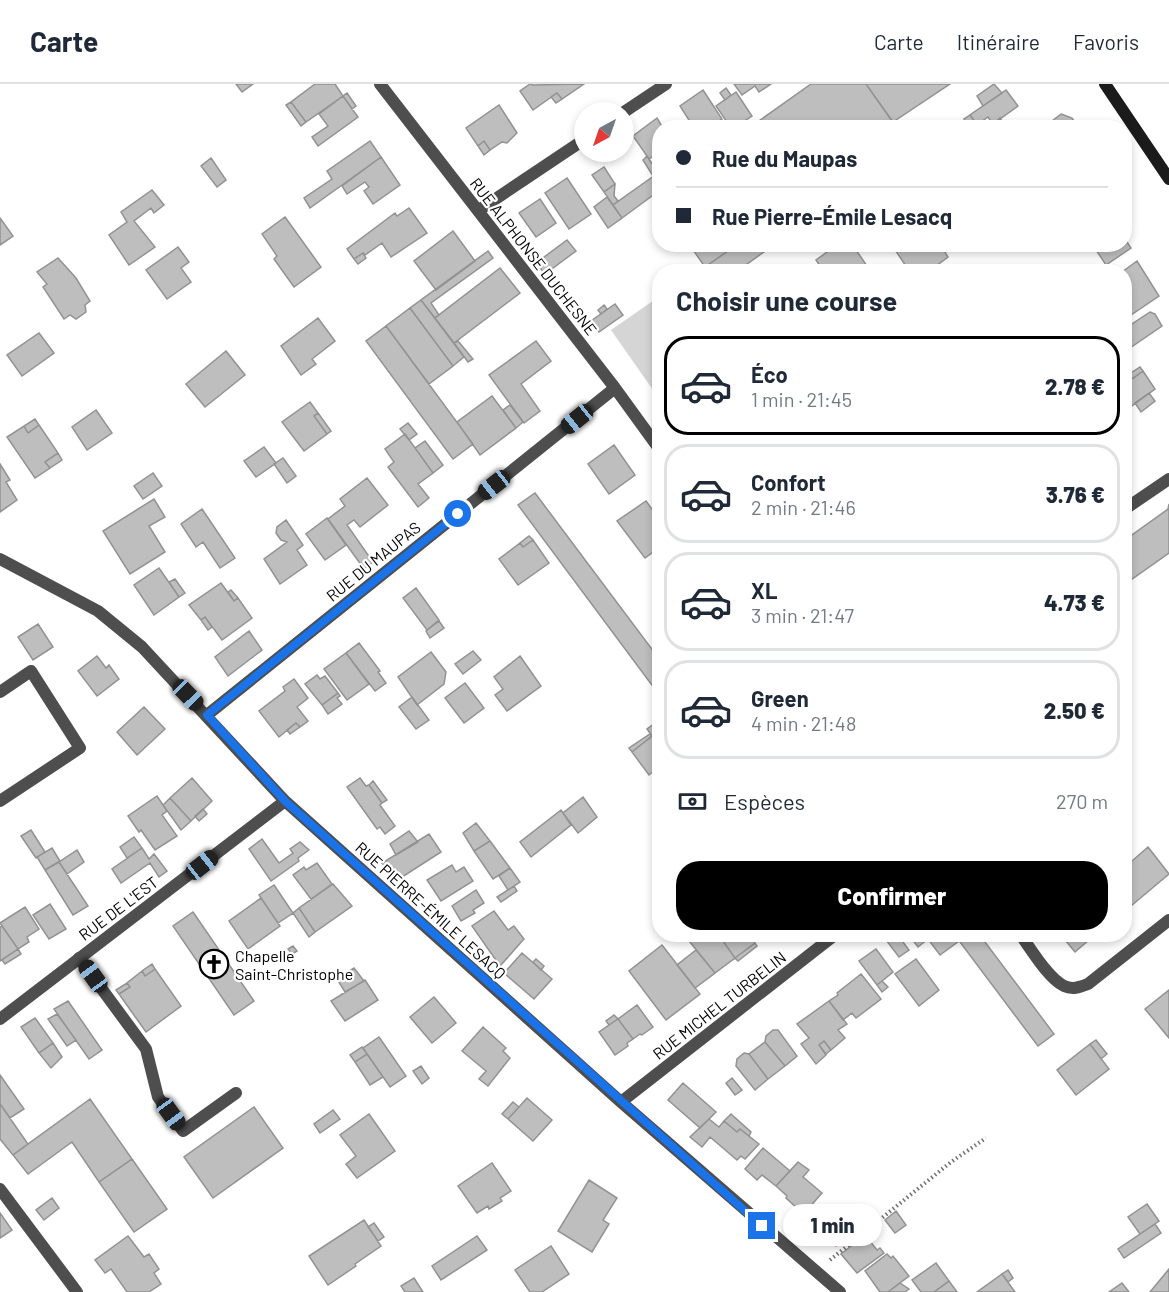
<!DOCTYPE html>
<html lang="fr">
<head>
<meta charset="utf-8">
<style>
  body { margin:0; font-family:Barlow,sans-serif; background:#f6f6f7; color:#1f2937; height:100vh; display:flex; flex-direction:column; font-size:22px; white-space:nowrap }
  * { box-sizing:border-box; margin:0 }
  p { font-size:20px; color:#747a83 }
  .icon { flex:none; width:33px; height:33px; fill:none; stroke:currentColor; stroke-width:2; stroke-linecap:round; stroke-linejoin:round }
  .map { position:relative; flex:1; overflow:hidden }
  .drawer { position:absolute; left:652px; top:180px; width:480px; height:678px; display:flex; flex-direction:column; background:#fff; border-radius:24px; box-shadow:0 3px 9px #0003 }
  .drawer>* { flex:none }
  .top-card { position:absolute; left:652px; top:36px; width:480px; height:132px; border-radius:24px; box-shadow:0 3px 9px #0003; display:grid; align-content:center; height:132px; padding:0 24px; background:#fff }
  .needle { width:39px; rotate:220deg }
  .tools { position:absolute; left:574px; top:18px; display:grid; gap:12px }
  .tools a { display:grid; place-items:center; width:60px; height:60px; border-radius:50%; background:#fff; box-shadow:0 3px 9px #0003; font-size:30px }
  .end { position:absolute; width:27px; height:27px; margin:-14px; border:8px solid #1a73e8; background:#fff; box-shadow:0 0 0 3px #fff }
  .from { border-radius:50% }
  .bubble { position:absolute; height:42px; border-radius:21px; background:#fff; box-shadow:0 3px 9px #0003; font-size:20px; font-weight:800; line-height:42px; text-align:center }
  .car { position:absolute; width:18px; height:36px; margin:-18px -9px; border-radius:8px; box-shadow:0 0 4px 2px #0007; background:linear-gradient(#222 24%,#8ab4d8 0 40%,#222 0 76%,#8ab4d8 0 86%,#222 0) }
  .top-card b { display:flex; align-items:center; gap:21px; height:57px; font-size:22px }
  .top-card b+b { border-top:2px solid #e0e1e3 }
  .top-card i { width:15px; height:15px; background:#1f2937 }
  ul { padding:0; list-style:none }
  li { display:flex; align-items:center; gap:18px; height:99px; margin:0 12px 9px; padding:0 12px; border:3px solid #e0e1e3; border-radius:24px }
  li div { flex:1 }
  li b { display:block; font-size:22px }
  li em { font-style:normal; font-weight:800 }
  li.on { border-color:#000 }
  li>.icon { width:54px; height:54px; stroke-width:1.5 }
  h2 { padding:0 24px; font-size:27px; line-height:72px }
  .pay { display:flex; align-items:center; gap:15px; height:66px; padding:0 24px; font-size:22px }
  .pay p { margin-inline-start:auto }
  .button { display:flex; gap:12px; margin-top:auto; padding:12px 24px }
  .button a { flex:1; height:69px; border-radius:24px; background:#000; color:#fff; font-size:24px; font-weight:800; line-height:69px; text-align:center }
  header { display:flex; align-items:center; gap:36px; box-sizing:border-box; height:84px; padding:0 30px; background:#fff; border-bottom:2px solid #e0e1e3 }
  header strong { font-size:28px }
  nav { display:flex; gap:33px; margin-inline-start:auto; font-size:21px }
  .map>svg:first-child { display:block }
</style>
</head>
<body>
<header>
<strong>Carte</strong>
<nav><a>Carte</a><a>Itinéraire</a><a>Favoris</a></nav>
</header>
<div class="map">
<svg width="1169" height="1208" viewBox="0 0 1169 1208">
  <rect width="100%" height="100%" fill="#fff"/>
  <path fill="#d5d5d5" d="M660 212V316L611 246Z"/>
  <path fill="#bebebe" stroke="#929292" stroke-width="1.5" d="M236 0H253L242 8Z
    M315 0H335L343 12 306 38 291 18Z
    M530 0 533 1 584 0 562 15 557 9 533 26 520 7Z
    M734 0H771L759 8 755 2 742 11Z
    M811 0H866L894 40 888 44H749Z
    M866 0H950L893 38Z
    M994 0 1002 9 983 22 977 12Z
    M726 4 731 11 725 16 720 9Z
    M703 6 722 35 709 44H694L680 22Z
    M1006 6 1018 22 993 40 988 33 977 41 970 31Z
    M736 8 752 32 734 44H731L716 22Z
    M347 9 356 22 352 25 343 12Z
    M557 9 562 15 556 19 551 13Z
    M343 12 358 33 318 62 312 53 328 42 319 30Z
    M291 18 306 38 301 42 286 21Z
    M499 21 517 49 507 59 502 58 490 66 484 57 478 62 466 44Z
    M1061 30 1072 34 1079 44H1043Z
    M970 31 976 39 970 43 964 35Z
    M657 34 663 44H660V67L649 75 633 52Z
    M1000 34 1006 44H987L993 40Z
    M370 57 381 73 310 124 304 114 332 95 327 87Z
    M484 57 490 66 484 71 478 62Z
    M647 72 658 89 653 92 643 76Z
    M381 73 400 101 373 120 364 107 369 103 365 98 347 110 342 102Z
    M211 74 226 96 217 103 201 82Z
    M604 83 615 100 604 108 592 91Z
    M658 89 660 92V106L622 134 613 121Z
    M567 94 591 130 569 145 545 109Z
    M615 100 614 112 618 117 613 121 604 108Z
    M152 106 164 121 154 129 151 124 134 137 155 163 129 181 109 151 127 138 121 128Z
    M607 113 622 134 608 144 594 123Z
    M540 115 556 139 536 153 519 129Z
    M409 124 427 149 391 173 382 159 365 171 363 169 354 175 347 165 395 129 397 132Z
    M285 133 321 183 294 203 274 175 277 172 262 150Z
    M0 134 13 152 0 161Z
    M453 147 475 177 436 206 414 177Z
    M1125 155 1131 164 1106 181 1092 160H1125Z
    M567 156 576 167 545 190 536 179Z
    M689 160H738L705 183Z
    M738 160H775L736 188H708L705 183Z
    M838 160H852L871 188H824L816 176Z
    M891 160H940L948 173 928 188H910Z
    M178 163 189 178 181 184 191 198 167 215 146 186Z
    M488 167 493 174 431 219 439 231 435 234 421 216Z
    M363 169 366 174 358 180 354 175Z
    M58 174 76 194 90 217 85 221 86 228 76 235 70 231 64 235 43 203 47 200 37 188Z
    M1137 177 1159 212 1131 231 1125 222V188H1122Z
    M500 184 520 209 454 259 435 234Z
    M421 216 464 273 453 282 410 224Z
    M615 220 623 231 599 248 591 237Z
    M604 221 607 225 601 230 598 226Z
    M410 224 453 282 429 300 386 242Z
    M1150 228 1155 230 1162 242 1127 266 1125 263V247L1131 243 1129 242Z
    M318 234 335 257 312 275 316 280 301 291 281 262Z
    M386 242 473 360 453 375 366 257Z
    M39 249 54 269 22 292 7 271Z
    M458 257 473 275 468 278 454 259Z
    M536 257 551 277 521 300 540 327 524 339 489 291Z
    M226 267 245 291 205 323 186 300Z
    M1140 283 1143 287 1125 300V293Z
    M1143 287 1155 305 1125 327V300Z
    M1149 309 1155 317 1141 328 1135 319Z
    M492 312 516 344 480 371 457 338Z
    M310 318 318 329 314 332 327 350 304 367 282 338Z
    M510 321 523 338 516 344 503 326Z
    M96 326 112 349 87 366 72 343Z
    M318 329 331 347 327 350 314 332Z
    M35 335 39 341 28 349 24 342Z
    M408 339 417 350 409 356 400 345Z
    M39 341 58 369 45 378 50 384 35 394 7 353 24 342 28 349Z
    M405 350 433 389 418 400 429 414 418 423 388 383 394 378 385 365Z
    M425 357 443 381 433 389 415 364Z
    M614 361 635 391 609 410 588 380Z
    M264 363 276 379 256 393 244 377Z
    M58 369 62 376 50 384 45 378Z
    M283 374 296 392 287 399 274 380Z
    M0 380 10 396 6 398 17 416 0 428Z
    M153 389 162 402 143 415 134 402Z
    M367 394 388 421 360 443 354 436 347 441 373 478 364 485 328 435 345 422 340 415Z
    M535 409 660 576V612L518 421Z
    M154 415 165 433 149 442 165 468 130 490 103 447Z
    M646 417 660 436V463L645 474 617 437Z
    M1169 420V469L1125 500V456L1168 425Z
    M202 425 235 474 220 484 203 458 196 463 181 440Z
    M327 434 346 461 325 476 306 450Z
    M286 436 303 461 297 466 307 481 280 500 264 475 287 458 281 456 276 449 277 443Z
    M529 452 533 456 523 463 520 459Z
    M533 456 549 479 518 501 499 475 520 459 523 463Z
    M159 484 179 513 154 531 134 501Z
    M175 495 185 509 179 513 169 498Z
    M221 499 234 517 238 514 252 534 222 556 205 533 201 536 189 521Z
    M416 504 439 536 427 546 403 514Z
    M231 506 238 514 234 517 228 508Z
    M205 533 212 543 208 546 201 536Z
    M439 537 444 544 430 554 426 547Z
    M38 540 53 563 33 576 18 553Z
    M249 547 262 566 228 592 215 573Z
    M359 559 380 587 378 588 386 599 375 607 346 569Z
    M473 567 481 576 463 590 455 580Z
    M431 568 446 588 444 600 417 621 398 593Z
    M346 569 369 600 347 616 324 585Z
    M97 572 106 584 109 581 119 595 97 612 78 587Z
    M520 572 541 602 507 627 495 611 503 605 494 593Z
    M317 591 320 595 325 592 338 609 322 621 305 600Z
    M294 595 308 614 297 623 308 637 300 643 296 639 279 653 259 627 285 607 283 603Z
    M465 599 484 624 464 639 445 614Z
    M338 609 340 612 337 614 342 620 328 630 322 621Z
    M412 613 429 636 416 645 399 623Z
    M144 623 165 645 137 671 117 648Z
    M658 637 660 639V682L649 691 632 668 652 652 647 645Z
    M296 639 300 643 290 650 287 646Z
    M650 650 652 652 632 668 629 664Z
    M192 694 212 717 191 737 170 714Z
    M360 694 366 702 369 701 382 719 380 721 395 742 385 750 380 743 377 745 347 703Z
    M373 697 387 716 382 719 369 701Z
    M157 712 167 727 162 731 177 752 155 766 141 746 139 748 128 732Z
    M583 713 597 733 578 749 563 729Z
    M170 714 191 737 181 746 163 721Z
    M203 725 207 730 199 737 195 732Z
    M561 726 571 741 531 773 520 758Z
    M476 739 490 757 474 767 463 749Z
    M31 746 45 768 36 774 21 752Z
    M409 747 418 758 396 771 390 760Z
    M429 750 441 768 399 795 382 779Z
    M134 753 142 764 127 774 120 763Z
    M262 755 279 779 293 769 290 765 300 758 309 766 298 774 299 777 271 797 249 765Z
    M490 757 510 784 493 795 474 767Z
    M1148 763 1169 790 1125 827V783Z
    M52 764 60 777 45 786 37 773Z
    M142 764 149 775 154 770 167 787 159 793 150 779 121 799 112 785Z
    M77 766 84 778 67 790 59 778Z
    M59 778 88 822 73 831 45 786Z
    M317 779 332 800 311 815 293 791 304 783 306 786Z
    M452 781 456 788 464 783 473 797 441 817 427 796Z
    M510 784 520 798 508 806 499 792Z
    M333 800 352 822 315 848 299 824Z
    M274 801 293 829 278 839 259 811Z
    M514 802 517 807 501 818 497 813Z
    M476 806 484 819 473 826 475 829 461 837 452 822Z
    M261 814 280 842 248 865 229 837Z
    M50 820 66 845 49 855 33 831Z
    M25 823 39 845 27 853 29 858 18 865 0 839Z
    M299 824 315 848 309 853 293 829Z
    M494 827 508 846 514 842 524 855 500 882 472 842Z
    M193 828 254 917 234 931 173 842Z
    M2 842 18 865 0 877V843Z
    M700 850H718L735 874 715 889 690 858Z
    M718 850H748L755 859 735 874Z
    M894 850H897L909 866 899 873 886 856Z
    M908 850H954L959 857 940 871 928 855 918 863Z
    M954 850H979L1054 950 1038 962Z
    M1060 850H1096L1075 868Z
    M755 859 757 862 738 877 735 874Z
    M662 861 700 910 666 936 629 887Z
    M293 862 297 867 292 870 288 865Z
    M18 865 21 870 5 880 2 876Z
    M876 865 893 888 877 901 859 877Z
    M696 866 715 889 695 904 677 881Z
    M522 869 552 895 534 915 504 889Z
    M536 875 544 882 541 886 533 878Z
    M916 875 939 906 919 922 895 890Z
    M152 880 155 885 145 892 142 887Z
    M354 884 364 897 345 908 337 895Z
    M155 885 181 922 146 948 119 910 130 903 127 899 142 887 145 892Z
    M861 890 881 915 856 934 852 929 843 936 829 917 838 911 837 909Z
    M365 896 378 916 345 937 331 917Z
    M882 897 888 903 882 908 877 901Z
    M127 899 130 903 119 910 116 906Z
    M1169 906V954L1145 925Z
    M434 913 456 939 432 959 410 933Z
    M68 917 102 966 89 975 54 925Z
    M829 917 847 940 838 946 845 954 831 966 824 957 819 961 826 971 816 980 801 960 809 954 797 940Z
    M637 921 653 943 642 951 640 950 633 955 618 935Z
    M57 930 76 956 67 962 48 935Z
    M614 931 618 935 609 941 606 937Z
    M35 934 53 959 39 969 21 943Z
    M618 935 633 955 627 959 628 962 615 971 599 948Z
    M483 943 506 964 503 967 510 974 488 1002 479 995 486 987 462 967Z
    M773 946H778L797 972 785 982 765 958 766 952Z
    M379 953 406 992 390 1003 363 964Z
    M1096 956 1107 970 1101 975 1090 960Z
    M824 957 831 966 826 970 819 961Z
    M765 958 785 982 768 995 749 970Z
    M53 959 62 973 51 984 39 969Z
    M1090 960 1109 985 1076 1011 1057 986Z
    M362 963 367 970 355 978 350 971Z
    M744 969 749 970 768 995 755 1006 736 982 737 975Z
    M367 970 383 993 370 1001 355 978Z
    M421 982 429 994 422 1000 413 987Z
    M0 991 24 1025 10 1034 0 1020Z
    M732 994 742 1006 735 1011 726 999Z
    M683 999 716 1028 700 1044 668 1016Z
    M527 1014 552 1036 533 1057 508 1035Z
    M90 1015 132 1075 99 1098 72 1058 28 1090 13 1071Z
    M513 1018 519 1023 508 1035 502 1030Z
    M0 1020 28 1060 13 1071 0 1055Z
    M254 1023 283 1064 213 1114 184 1073Z
    M333 1026 340 1035 320 1049 314 1040Z
    M369 1030 395 1067 357 1094 346 1080 356 1072 340 1051Z
    M731 1030 751 1048 749 1052 740 1045 737 1048 724 1037Z
    M709 1035 719 1043 724 1037 737 1048 740 1045 759 1060 745 1075 741 1072 737 1076 710 1053 702 1063 690 1053Z
    M763 1064 790 1087 776 1102 762 1091 757 1096 745 1085Z
    M132 1075 167 1125 134 1148 99 1098Z
    M798 1078 809 1086 803 1093 822 1109 808 1125 803 1121 799 1126 786 1114 787 1112 776 1102Z
    M492 1079 511 1107 500 1114 502 1117 489 1125 488 1122 477 1129 458 1102Z
    M589 1096 617 1114 603 1136 609 1140 592 1168 558 1147Z
    M52 1114 59 1124 44 1136 36 1126Z
    M1147 1120 1159 1137 1140 1150 1128 1133Z
    M830 1123 840 1131 825 1148 814 1139Z
    M896 1127 906 1141 895 1149 885 1136Z
    M0 1129 12 1146 0 1154Z
    M840 1131 857 1145 844 1161 840 1157 836 1162 822 1152Z
    M364 1136 381 1162 355 1180 356 1182 328 1201 309 1172Z
    M374 1139 384 1153 378 1157 368 1143Z
    M1155 1140 1161 1149 1124 1174 1118 1165Z
    M865 1151 877 1166 880 1164 884 1169 857 1189 841 1170Z
    M128 1152 144 1173 149 1170 159 1185 154 1189 161 1200 149 1208H127L111 1185 105 1189 95 1176Z
    M477 1152 487 1166 441 1196 432 1182Z
    M551 1162 569 1190 542 1208H530L515 1186Z
    M887 1170 891 1174 893 1172 909 1192 888 1208H880L865 1187Z
    M936 1179 949 1197 934 1208H921L912 1196Z
    M1169 1185V1208H1150Z
    M1008 1186 1013 1194 1008 1198 1002 1190Z
    M1002 1190 1015 1208H977Z
    M414 1194 423 1208H405L401 1202Z
    M949 1197 957 1208H934Z
    M900 1199 909 1205 905 1208H888Z
    M1122 1199 1129 1208H1109Z"/>
  <g fill="none" stroke-linecap="round" stroke-linejoin="round">
    <path stroke="#707070" stroke-width="4" stroke-dasharray="1.5 3" stroke-linecap="butt" d="M830 1176 951 1078 986 1054"/>
    <path stroke="#4e4e4e" stroke-width="12" d="M624 28 666 0
      M479 126 585 55
      M0 608 31 587 80 664 0 717
      M79 874 146 965 158 1013 183 1047 236 1009"/>
    <path stroke="#4e4e4e" stroke-width="12" d="M380 0 615 304 660 366
      M1125 425 1169 395
      M0 475 98 527 142 563 285 717 621 1018 840 1208
      M207 631 615 304
      M1020 850C1031 865 1048 894 1064 902 1073 906 1080 903 1088 900L1169 836
      M0 935 285 717
      M621 1018 836 850
      M0 1105 77 1208"/>
    <path stroke="#1b1b1b" stroke-width="12" d="M1105 0 1169 95"/>
  </g>
  <g fill="none" stroke-linecap="round" stroke-linejoin="round">
    <path stroke="#1a73e8" stroke-width="8" d="M458 430 207 631 285 717 762 1142"/>
  </g>
  <defs>
    <g id="church-ring" transform="scale(1.5)"><circle r="9.5" fill="#fff" stroke="#000" stroke-width="1.5"/><path d="M-1.2-6h2.4v3.5h3.3v2.4h-3.3V6h-2.4V-.1h-3.3v-2.4h3.3Z" fill="#000"/></g>
  </defs>
  <g fill-rule="evenodd">
    <use href="#church-ring" x="214" y="880"/>
  </g>
  <g text-anchor="middle" dominant-baseline="central" stroke-width="4.5" stroke-linejoin="round" paint-order="stroke">
    <g font-size="16" fill="#000" stroke="#fff">
      <text transform="translate(534 172) rotate(52)">RUE ALPHONSE DUCHESNE</text>
      <text transform="translate(373 477) rotate(-39)">RUE DU MAUPAS</text>
      <text transform="translate(118 824) rotate(-37)">RUE DE L'EST</text>
      <text transform="translate(431 826) rotate(42)">RUE PIERRE-ÉMILE LESACQ</text>
      <text transform="translate(719 921) rotate(-38)">RUE MICHEL TURBELIN</text>
    </g>
    <g font-size="16" fill="#000" stroke="#fff" text-anchor="start">
      <text x="235" y="871">Chapelle<tspan x="235" dy="18">Saint-Christophe</tspan></text>
    </g>
  </g>
</svg>
<div class="tools">
<a><svg class="needle" viewBox="-14 -14 28 28"><path d="M0-13l5 13h-10z" fill="#e53935"/><path d="M0 13l5-13h-10z" fill="#747a83"/></svg></a>
</div>
<i class="end from" style="left:458px;top:430px"></i>
<i class="end" style="left:762px;top:1142px"></i>
<div class="bubble" style="left:783px;top:1120px;width:99px">1 min</div>
<i class="car" style="left:577px;top:335px;rotate:231deg"></i>
<i class="car" style="left:494px;top:401px;rotate:232deg"></i>
<i class="car" style="left:188px;top:611px;rotate:136deg"></i>
<i class="car" style="left:202px;top:781px;rotate:52deg"></i>
<i class="car" style="left:93px;top:892px;rotate:324deg"></i>
<i class="car" style="left:171px;top:1030px;rotate:144deg"></i>
<div class="top-card">
<b><i class="from"></i>Rue du Maupas</b>
<b><i></i>Rue Pierre-Émile Lesacq</b>
</div>
<section class="drawer">
<h2>Choisir une course</h2>
<ul>
<li class="on"><svg class="icon" aria-label="car" viewBox="0 0 24 24"><path d="M5 17H2v-5l4-1 3-4h7l3 4 3 1v5h-3M9 17h6M6 11h13"/><circle cx="7" cy="17" r="2"/><circle cx="17" cy="17" r="2"/></svg><div><b>Éco</b><p>1 min · 21:45</p></div><em>2.78 €</em></li>
<li><svg class="icon" aria-label="car" viewBox="0 0 24 24"><path d="M5 17H2v-5l4-1 3-4h7l3 4 3 1v5h-3M9 17h6M6 11h13"/><circle cx="7" cy="17" r="2"/><circle cx="17" cy="17" r="2"/></svg><div><b>Confort</b><p>2 min · 21:46</p></div><em>3.76 €</em></li>
<li><svg class="icon" aria-label="car" viewBox="0 0 24 24"><path d="M5 17H2v-5l4-1 3-4h7l3 4 3 1v5h-3M9 17h6M6 11h13"/><circle cx="7" cy="17" r="2"/><circle cx="17" cy="17" r="2"/></svg><div><b>XL</b><p>3 min · 21:47</p></div><em>4.73 €</em></li>
<li><svg class="icon" aria-label="car" viewBox="0 0 24 24"><path d="M5 17H2v-5l4-1 3-4h7l3 4 3 1v5h-3M9 17h6M6 11h13"/><circle cx="7" cy="17" r="2"/><circle cx="17" cy="17" r="2"/></svg><div><b>Green</b><p>4 min · 21:48</p></div><em>2.50 €</em></li>
</ul>
<div class="pay"><svg class="icon" aria-label="cash" viewBox="0 0 24 24"><path d="M3 7h18v10H3z"/><circle cx="12" cy="12" r="2"/></svg>Espèces<p>270 m</p></div>
<div class="button"><a>Confirmer</a></div>
</section>
</div>
</body>
</html>
